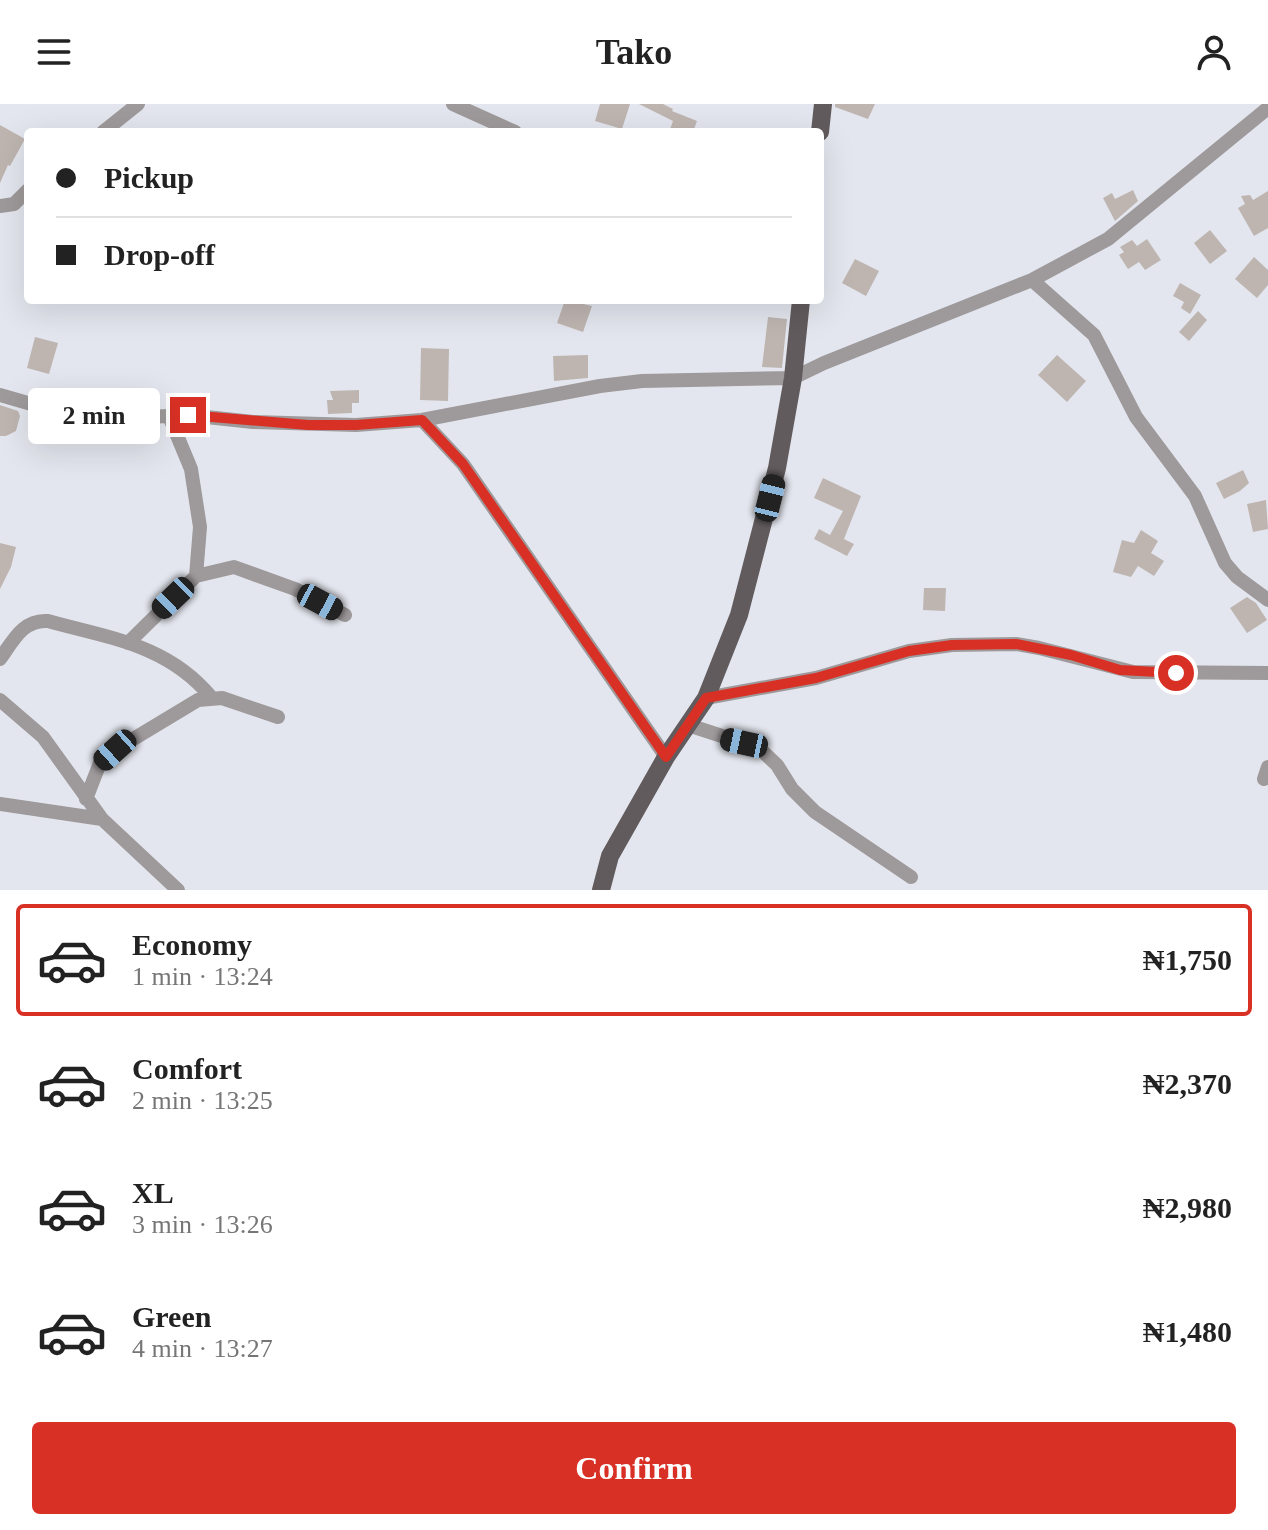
<!DOCTYPE html>
<html lang="en">
<head>
<meta charset="utf-8">
<style>
  body { margin:0; font-family:Georgia,serif; background:#f2f2f2; color:#222; height:100vh; display:flex; flex-direction:column; font-size:30px; white-space:nowrap }
  * { box-sizing:border-box; margin:0 }
  p { font-size:26px; color:#767676 }
  .icon { flex:none; width:44px; height:44px; fill:none; stroke:currentColor; stroke-width:2; stroke-linecap:round; stroke-linejoin:round }
  .map { position:relative; height:786px; overflow:hidden }
  .side { display:flex; flex-direction:column; background:#fff; flex:1 }
  .side>* { flex:none }
  .guide { position:absolute; left:24px; top:24px; width:800px; height:176px; border-radius:8px; box-shadow:0 8px 32px #0002; display:grid; align-content:center; height:176px; padding:0 32px; background:#fff }
  .end { position:absolute; width:36px; height:36px; margin:-18px; border:10px solid #d93025; background:#fff; box-shadow:0 0 0 4px #fff }
  .from { border-radius:50% }
  .bubble { position:absolute; height:56px; border-radius:8px; background:#fff; box-shadow:0 8px 32px #0002; font-size:26px; font-weight:800; line-height:56px; text-align:center }
  .car { position:absolute; width:24px; height:48px; margin:-24px -12px; border-radius:10px; box-shadow:0 0 6px 2px #0007; background:linear-gradient(#222 24%,#8ab4d8 0 40%,#222 0 76%,#8ab4d8 0 86%,#222 0) }
  .guide b { display:flex; align-items:center; gap:28px; height:76px; font-size:30px }
  .guide b+b { border-top:2px solid #e0e0e0 }
  .guide i { width:20px; height:20px; background:#222 }
  ul { padding:14px 0 0; list-style:none }
  li { display:flex; align-items:center; gap:24px; height:112px; margin:0 16px 12px; padding:0 16px; border:4px solid transparent; border-radius:8px }
  li div { flex:1 }
  li b { display:block; font-size:30px }
  li em { font-style:normal; font-weight:800 }
  li.on { border-color:#d93025 }
  li>.icon { width:72px; height:72px; stroke-width:1.5 }
  .primary-button { display:flex; gap:16px; margin-top:auto; padding:16px 32px }
  .primary-button a { flex:1; height:92px; border-radius:8px; background:#d93025; color:#fff; font-size:32px; font-weight:800; line-height:92px; text-align:center }
  header { display:flex; justify-content:space-between; align-items:center; height:104px; padding:0 32px; background:#fff; font-size:36px; font-weight:800 }
  .map>svg:first-child { display:block }
</style>
</head>
<body>
<header><svg class="icon" aria-label="menu" viewBox="0 0 24 24"><path d="M4 6h16M4 12h16M4 18h16"/></svg>Tako<svg class="icon" aria-label="person" viewBox="0 0 24 24"><circle cx="12" cy="8" r="4"/><path d="M4 21q1-7 8-7t8 7"/></svg></header>
<div class="map">
<svg width="1268" height="786" viewBox="0 0 1268 786">
  <rect width="100%" height="100%" fill="#e3e6ee"/>
  <path fill="#beb5b1" d="M600 0H630L622 25 595 17Z
    M639 0H663L673 5 672 7 697 17 693 28H669L673 17Z
    M835 0H875L868 15 835 3Z
    M0 21 25 35 10 62 8 61 0 79Z
    M1133 86 1138 97 1115 117 1103 94 1112 89 1115 95Z
    M1268 87V124L1254 132 1238 104 1245 100 1241 92 1250 91 1253 96Z
    M1210 126 1227 147 1210 160 1194 139Z
    M1147 135 1161 156 1145 166 1139 158 1128 165 1119 151 1124 148 1120 143 1132 136 1137 142Z
    M1254 153 1268 166V181L1257 194 1235 175Z
    M855 155 879 167 866 192 842 179Z
    M1180 179 1201 191 1190 210 1181 204 1184 198 1173 192Z
    M565 196 592 202 583 228 557 219Z
    M1198 207 1207 216 1189 237 1179 228Z
    M768 213 787 215 782 264 762 263Z
    M35 233 58 239 49 270 27 264Z
    M421 244 449 245 448 297 420 296Z
    M588 251V274L554 277 553 252Z
    M1057 251 1086 277 1067 298 1038 271Z
    M359 286V299H352V309L328 310 327 296H333L330 287Z
    M0 301 18 307 20 312 16 327 6 332H0Z
    M1243 366 1249 379 1240 387 1224 395 1216 379Z
    M823 374 861 392 844 435 854 440 847 452 814 435 819 425 830 431 843 407 814 394Z
    M1266 396 1268 425 1253 428 1247 400Z
    M1141 426 1158 437 1151 449 1164 457 1154 472 1138 462 1131 473 1113 468 1122 436 1134 439Z
    M0 439 16 443 11 463 0 485Z
    M924 484H946L945 507 923 506Z
    M1247 493 1256 499 1267 516 1247 529 1230 504Z"/>
  <g fill="none" stroke-linecap="round" stroke-linejoin="round">
    <path stroke="#9e999a" stroke-width="14" d="M453 0 515 28
      M103 28 138 0
      M0 102 14 100 28 86
      M1032 176 1094 231 1136 313 1195 392 1225 459 1237 473 1268 496
      M0 291 66 310 108 315 188 311 253 318 356 321 422 316 600 282 642 277 793 274 824 259 1032 176 1108 135 1268 4
      M169 312 191 365 200 423 196 472 234 463 295 485 345 511
      M422 316 463 360 666 653
      M128 539 196 472
      M0 555C13 537 23 515 48 517 110 534 168 541 211 593
      M706 594 816 574 909 547 952 541 1016 540 1039 544 1133 568 1268 569
      M0 596 43 633 102 715 178 786
      M688 621 759 644 777 661 792 685 815 708 911 773
      M1264 675 1268 663
      M86 695 100 659 115 646 198 596 222 594 278 613
      M0 700 102 715"/>
    <path stroke="#625b5d" stroke-width="18" d="M820 28 823 0
      M601 786 610 752 666 653 706 594 739 511 777 364 793 274 801 196"/>
  </g>
  <g fill="none" stroke-linecap="round" stroke-linejoin="round">
    <path stroke="#d93025" stroke-width="10" d="M188 311 308 321H356L422 316 463 360 666 653 706 594 816 574 909 547 952 541 1016 540 1071 551 1120 566 1176 569"/>
  </g>
</svg>
<i class="end from" style="left:1176px;top:569px"></i>
<i class="end" style="left:188px;top:311px"></i>
<div class="bubble" style="left:28px;top:284px;width:132px">2 min</div>
<i class="car" style="left:770px;top:394px;rotate:14deg"></i>
<i class="car" style="left:173px;top:494px;rotate:226deg"></i>
<i class="car" style="left:320px;top:498px;rotate:118deg"></i>
<i class="car" style="left:744px;top:639px;rotate:282deg"></i>
<i class="car" style="left:115px;top:646px;rotate:228deg"></i>
<div class="guide">
<b><i class="from"></i>Pickup</b>
<b><i></i>Drop-off</b>
</div>
</div>
<section class="side">
<ul>
<li class="on"><svg class="icon" aria-label="car" viewBox="0 0 24 24"><path d="M5 17H2v-5l4-1 3-4h7l3 4 3 1v5h-3M9 17h6M6 11h13"/><circle cx="7" cy="17" r="2"/><circle cx="17" cy="17" r="2"/></svg><div><b>Economy</b><p>1 min · 13:24</p></div><em>₦1,750</em></li>
<li><svg class="icon" aria-label="car" viewBox="0 0 24 24"><path d="M5 17H2v-5l4-1 3-4h7l3 4 3 1v5h-3M9 17h6M6 11h13"/><circle cx="7" cy="17" r="2"/><circle cx="17" cy="17" r="2"/></svg><div><b>Comfort</b><p>2 min · 13:25</p></div><em>₦2,370</em></li>
<li><svg class="icon" aria-label="car" viewBox="0 0 24 24"><path d="M5 17H2v-5l4-1 3-4h7l3 4 3 1v5h-3M9 17h6M6 11h13"/><circle cx="7" cy="17" r="2"/><circle cx="17" cy="17" r="2"/></svg><div><b>XL</b><p>3 min · 13:26</p></div><em>₦2,980</em></li>
<li><svg class="icon" aria-label="car" viewBox="0 0 24 24"><path d="M5 17H2v-5l4-1 3-4h7l3 4 3 1v5h-3M9 17h6M6 11h13"/><circle cx="7" cy="17" r="2"/><circle cx="17" cy="17" r="2"/></svg><div><b>Green</b><p>4 min · 13:27</p></div><em>₦1,480</em></li>
</ul>
<div class="primary-button"><a>Confirm</a></div>
</section>
</body>
</html>
